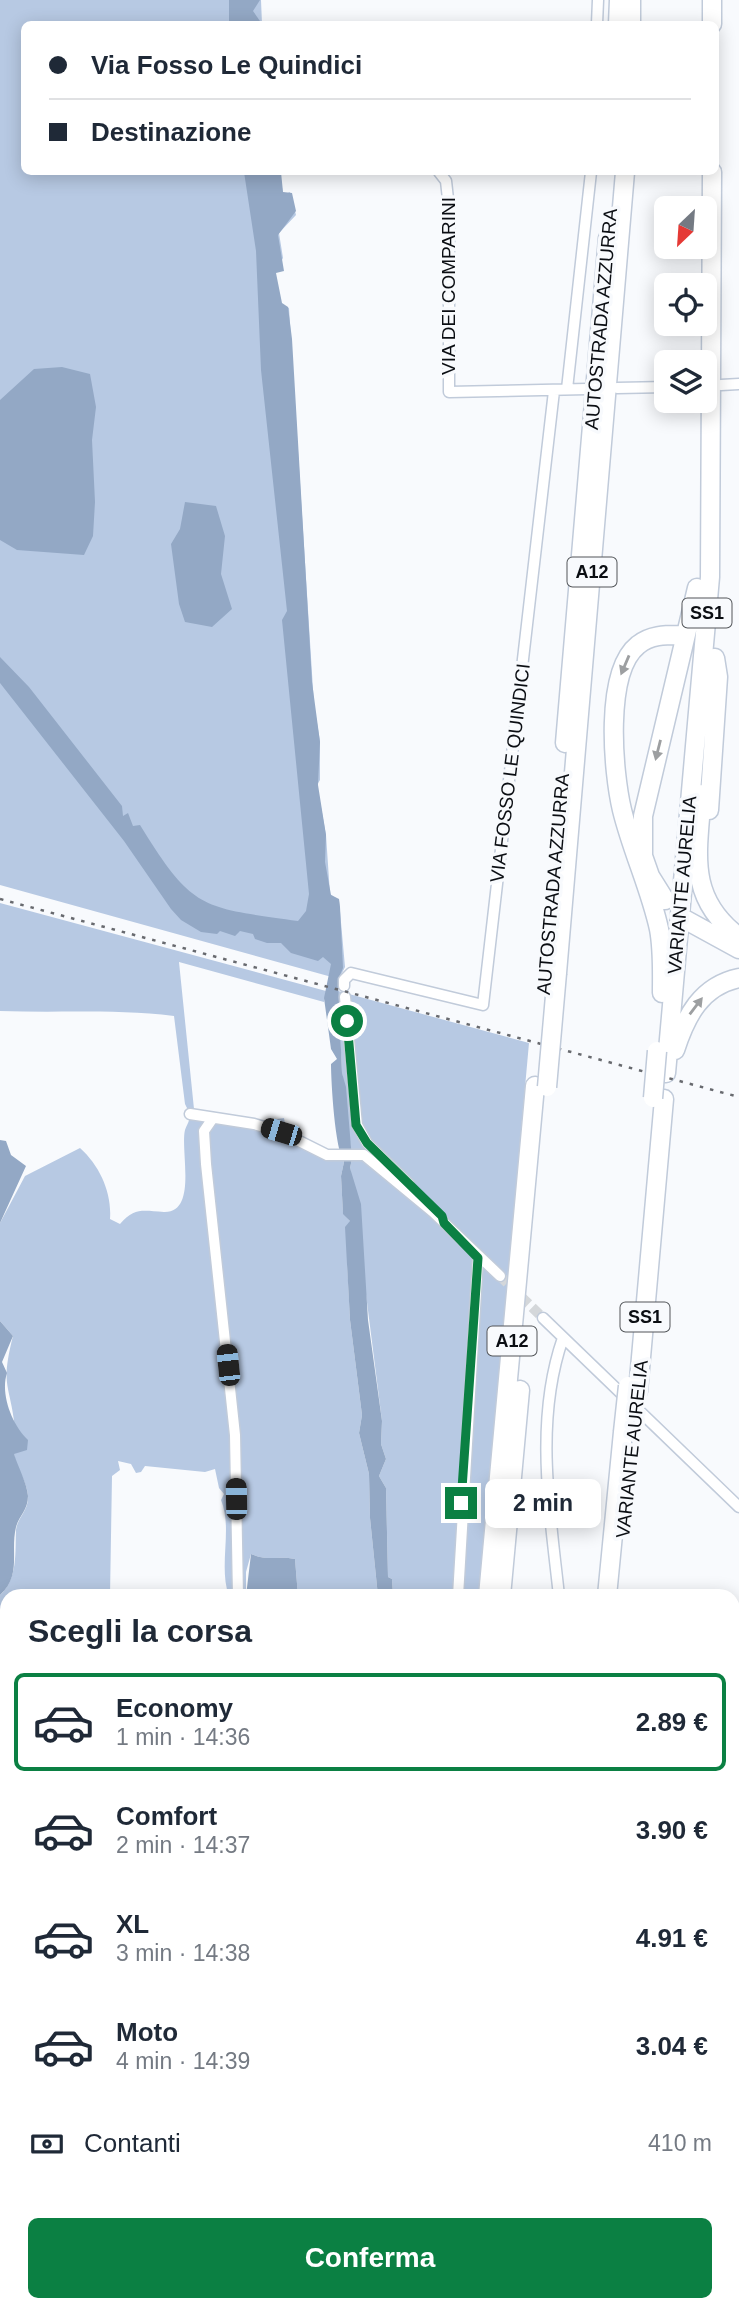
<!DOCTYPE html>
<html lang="it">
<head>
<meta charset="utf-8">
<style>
  body { margin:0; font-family:Helvetica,sans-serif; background:#f2f2f3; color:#1f2937; height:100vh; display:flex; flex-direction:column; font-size:26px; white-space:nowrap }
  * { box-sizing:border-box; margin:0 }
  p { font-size:23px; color:#747a83 }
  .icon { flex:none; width:38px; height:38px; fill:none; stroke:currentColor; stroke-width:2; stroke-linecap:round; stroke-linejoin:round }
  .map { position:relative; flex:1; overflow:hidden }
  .side { position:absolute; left:0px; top:1589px; width:740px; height:723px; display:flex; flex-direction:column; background:#fff; border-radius:21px 21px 0 0; box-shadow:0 4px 18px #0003 }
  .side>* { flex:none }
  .top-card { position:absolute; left:21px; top:21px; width:698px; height:154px; border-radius:10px; box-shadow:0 4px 18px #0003; display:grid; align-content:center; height:154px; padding:0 28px; background:#fff }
  .needle { width:46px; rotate:205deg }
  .controls { position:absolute; left:654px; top:196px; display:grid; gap:14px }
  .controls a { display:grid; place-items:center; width:63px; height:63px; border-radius:10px; background:#fff; box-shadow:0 4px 18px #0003; font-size:35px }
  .end { position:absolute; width:32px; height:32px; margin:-16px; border:9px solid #0b8043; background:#fff; box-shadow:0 0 0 4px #fff }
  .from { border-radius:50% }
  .bubble { position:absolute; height:49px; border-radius:10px; background:#fff; box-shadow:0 4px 18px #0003; font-size:23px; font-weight:700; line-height:49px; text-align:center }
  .car { position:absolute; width:21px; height:42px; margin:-21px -10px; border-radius:9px; box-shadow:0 0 5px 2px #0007; background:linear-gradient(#222 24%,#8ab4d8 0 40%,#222 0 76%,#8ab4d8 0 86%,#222 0) }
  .top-card b { display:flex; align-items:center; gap:24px; height:66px; font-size:26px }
  .top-card b+b { border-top:2px solid #e0e1e3 }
  .top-card i { width:18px; height:18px; background:#1f2937 }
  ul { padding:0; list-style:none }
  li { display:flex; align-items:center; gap:21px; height:98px; margin:0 14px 10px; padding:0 14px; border:4px solid transparent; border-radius:10px }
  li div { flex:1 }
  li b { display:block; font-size:26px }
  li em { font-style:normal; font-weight:700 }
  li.selected { border-color:#0b8043 }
  li>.icon { width:63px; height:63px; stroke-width:1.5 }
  h2 { padding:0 28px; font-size:32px; line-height:84px }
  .pay { display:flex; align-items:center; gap:18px; height:77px; padding:0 28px; font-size:26px }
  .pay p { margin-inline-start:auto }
  .primary-button { display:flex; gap:14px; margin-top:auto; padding:14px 28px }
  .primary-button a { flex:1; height:80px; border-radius:10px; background:#0b8043; color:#fff; font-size:28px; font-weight:700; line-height:80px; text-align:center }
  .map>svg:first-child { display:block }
</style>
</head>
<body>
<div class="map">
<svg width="739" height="2311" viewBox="0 0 739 2311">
  <rect width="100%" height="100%" fill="#f8fafd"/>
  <path fill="#b7c9e3" d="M0 0H261L262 24H24V172H280L283 195 290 192 296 215 279 233 283 258 275 273V284L281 304 289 308 314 705 320 741V780L317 785 326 835 330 894 339 900 345 967 339 979 0 885Z
    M0 903 326 991 324 1002 179 962 194 1109 263 1121 284 1118 287 1135 340 1156 344 1162 341 1176 343 1213 350 1221 347 1261 350 1320 362 1415 359 1433 369 1474 370 1518 378 1596H298L295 1559C277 1555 270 1562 251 1554L246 1572V1596H229C218 1566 233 1529 221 1500L224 1494 219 1488 215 1469 205 1472 145 1466 141 1472 136 1473 131 1464 118 1461 120 1470 112 1476 110 1596H7V2099L0 2091V1595C18 1579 15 1553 16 1530 17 1518 29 1510 28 1496 27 1482 17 1469 14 1455 13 1446 16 1437 15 1428 10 1383 0 1387 13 1336L0 1321V1223L25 1176 80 1148C100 1166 112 1193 110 1219L120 1224C135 1207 143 1211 164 1212 198 1213 180 1150 185 1130 187 1124 190 1121 190 1114L185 1104 174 1016C116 1009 58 1013 0 1011Z
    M338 991 529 1043 479 1596H393L392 1579 388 1577 386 1488 379 1476 386 1459 381 1444 382 1421 350 1168 352 1159 342 1073Z
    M276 2305H396V2311H290Z"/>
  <path fill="#93a8c5" d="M229 0H260L253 11 262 24H229Z
    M244 172H281L283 192 292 193 296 211 278 235 284 271 276 273 282 303 288 307 292 339 312 682 320 742 318 785 326 835 325 862 331 895 339 899 340 907 343 968 338 980 342 1073 346 1087 352 1159 350 1168 361 1204 368 1320 382 1421 381 1444 386 1459 379 1476 386 1488 388 1577 392 1579 393 1596H378L370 1518 369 1474 359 1433 362 1415 350 1320 345 1227 350 1221 343 1214 341 1176 344 1162C335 1150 331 1082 331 1064L337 1059 331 1049 324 998 331 964 323 957 318 961 291 953 281 943H267L255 939 253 934 240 931 235 936 220 931 217 934 201 932 181 920 171 909 124 841 0 683V657L29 687 122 806 123 816 128 813 133 826 140 825C193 911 201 907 298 921L306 911 309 894 282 620 287 611 261 370 256 251Z
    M62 367 90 374 96 407 92 440 95 502 93 536 84 555 17 550 0 540V400L34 369Z
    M185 502 216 506 225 536 221 574 232 609 212 627 185 622 179 604 171 544 180 529Z
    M0 1140 6 1141 11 1155 26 1166 0 1223Z
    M0 1321 13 1336 2 1362 7 1373C0 1394 12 1425 28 1440L27 1450 14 1454C18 1467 27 1483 28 1496 28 1510 19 1516 16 1527 10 1552 22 1575 0 1595Z
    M251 1554C270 1562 277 1555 295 1559L298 1596H246Z"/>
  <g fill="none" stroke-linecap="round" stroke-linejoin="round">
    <path stroke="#93a8c5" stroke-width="2.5" d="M0 1782 7 1784"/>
    <path stroke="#93a8c5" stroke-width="9" d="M0 2091 7 2099
      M0 2130 7 2139
      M733 2256 739 2252
      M733 2285 739 2281
      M226 2305 238 2311
      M276 2305 290 2311
      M396 2305V2311
      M414 2305 415 2311
      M572 2305 646 2309 655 2305
      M431 2311 488 2305
      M698 2311 706 2305"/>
    <path stroke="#93a8c5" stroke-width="16" d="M0 2112 7 2121
      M733 2270 739 2266
      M249 2305 263 2311
      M677 2311 686 2305"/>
    <path stroke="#d4d7da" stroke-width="10" stroke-dasharray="10 5" stroke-linecap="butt" d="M500 1276 543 1318"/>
    <g stroke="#c1cbda" stroke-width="13">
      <path id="street" d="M597 24 598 0
        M439 172 446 181 449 208V392L587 389
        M721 385 739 384
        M617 388 667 387
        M567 389 591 172
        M344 986V980L351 973 483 1005 554 391
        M345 997 357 1125 367 1143 409 1184
        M190 1114 254 1124 281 1132 327 1155H364L433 1212 500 1276
        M213 1118 204 1131 206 1164 235 1435 238 1596
        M543 1318 739 1507
        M458 1596 478 1258
        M559 1596C550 1511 534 1421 563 1338
        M733 1776H739"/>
    </g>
    <g stroke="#c1cbda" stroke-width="18">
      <path id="secondary" d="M0 2261 7 2265
        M152 2305 179 2311"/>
    </g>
    <g stroke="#c1cbda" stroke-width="21">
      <path id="highway" d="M618 24 619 0
        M631 24V0
        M712 24V0
        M565 743 608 238
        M702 794C698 852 686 897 739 937
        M709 810 718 677 715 658
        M665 900 650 876 643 856V816L697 588
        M686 920 739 949
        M557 973 625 172
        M662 993C662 972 663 950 659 929 650 888 632 851 622 810 613 772 604 672 638 645 650 635 665 635 679 635
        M675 1050C686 1016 701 986 739 978
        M666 1073 710 577 712 172
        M638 1391 664 1099
        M488 1596 535 1086
        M501 1596 520 1390
        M607 1596 623 1432
        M470 2305V2311
        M575 2305V2311"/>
    </g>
    <use href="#street" stroke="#fff" stroke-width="10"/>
    <use href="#secondary" stroke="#fff" stroke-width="14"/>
    <use href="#highway" stroke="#fff" stroke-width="18"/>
    <path stroke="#686a6f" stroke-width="2.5" stroke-dasharray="3.5 7" stroke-linecap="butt" d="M0 899 739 1097"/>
    <g stroke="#c1cbda" stroke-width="21" stroke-linecap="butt">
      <path id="highway-bridge" d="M547 1087 557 973
        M653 1098 657 1051
        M623 1432 628 1386"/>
    </g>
    <use href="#highway-bridge" stroke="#fff" stroke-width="18"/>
  </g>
  <defs><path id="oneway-solid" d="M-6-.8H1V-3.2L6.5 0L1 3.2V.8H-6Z" transform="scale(1.75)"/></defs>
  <g fill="#9d9fa1">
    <use href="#oneway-solid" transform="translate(625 665) rotate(113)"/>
    <use href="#oneway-solid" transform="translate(658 750) rotate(104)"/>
    <use href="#oneway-solid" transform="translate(696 1006) rotate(-53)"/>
  </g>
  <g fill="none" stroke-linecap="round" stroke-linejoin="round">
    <path stroke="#0b8043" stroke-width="9" d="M347 1021 356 1125 367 1143 442 1216 444 1223 478 1258 461 1503"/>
  </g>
  <g text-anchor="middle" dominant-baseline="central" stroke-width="7" stroke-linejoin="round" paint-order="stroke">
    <g fill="#f8fafd" stroke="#525559" stroke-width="2">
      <rect x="567.5" y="557.5" width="49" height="29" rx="5"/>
      <rect x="682.5" y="598.5" width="49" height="29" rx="5"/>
      <rect x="620.5" y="1302.5" width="49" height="29" rx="5"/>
      <rect x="487.5" y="1326.5" width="49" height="29" rx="5"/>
    </g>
    <g font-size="18" font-weight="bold" fill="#0b0e13">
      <text x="592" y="572">A12</text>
      <text x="707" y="613">SS1</text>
      <text x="645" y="1317">SS1</text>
      <text x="512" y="1341">A12</text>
    </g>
    <g font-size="19" fill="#0b0e13" stroke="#f8fafd">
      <text transform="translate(448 286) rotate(-90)">VIA DEI COMPARINI</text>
      <text transform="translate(601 319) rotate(-85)">AUTOSTRADA AZZURRA</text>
      <text transform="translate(510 773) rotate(-83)">VIA FOSSO LE QUINDICI</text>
      <text transform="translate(553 884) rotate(-85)">AUTOSTRADA AZZURRA</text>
      <text transform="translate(682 885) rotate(-85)">VARIANTE AURELIA</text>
      <text transform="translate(632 1449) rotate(-84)">VARIANTE AURELIA</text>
    </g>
  </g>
</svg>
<div class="controls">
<a><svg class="needle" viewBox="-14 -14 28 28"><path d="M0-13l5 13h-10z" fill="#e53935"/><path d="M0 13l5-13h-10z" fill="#747a83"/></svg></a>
<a><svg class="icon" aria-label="locate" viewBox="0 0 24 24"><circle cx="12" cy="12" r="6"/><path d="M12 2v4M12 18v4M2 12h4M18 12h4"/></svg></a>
<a><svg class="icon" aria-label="layers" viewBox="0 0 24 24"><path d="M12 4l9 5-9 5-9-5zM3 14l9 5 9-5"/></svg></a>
</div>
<i class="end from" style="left:347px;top:1021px"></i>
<i class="end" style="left:461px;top:1503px"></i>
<div class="bubble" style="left:485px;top:1479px;width:116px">2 min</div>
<i class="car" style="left:281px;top:1132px;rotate:287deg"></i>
<i class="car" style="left:228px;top:1365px;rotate:354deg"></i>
<i class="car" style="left:236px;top:1499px;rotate:359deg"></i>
<div class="top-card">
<b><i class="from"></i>Via Fosso Le Quindici</b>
<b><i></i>Destinazione</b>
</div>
<section class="side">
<h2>Scegli la corsa</h2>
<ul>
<li class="selected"><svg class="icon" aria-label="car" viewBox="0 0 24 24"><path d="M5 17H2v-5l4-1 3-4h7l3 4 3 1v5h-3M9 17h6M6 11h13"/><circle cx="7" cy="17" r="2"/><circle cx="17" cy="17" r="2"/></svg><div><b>Economy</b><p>1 min · 14:36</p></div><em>2.89 €</em></li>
<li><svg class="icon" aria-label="car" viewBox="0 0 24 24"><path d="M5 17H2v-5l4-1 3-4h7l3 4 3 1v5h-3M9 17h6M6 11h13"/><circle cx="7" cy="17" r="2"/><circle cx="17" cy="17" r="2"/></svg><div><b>Comfort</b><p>2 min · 14:37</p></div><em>3.90 €</em></li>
<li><svg class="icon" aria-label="car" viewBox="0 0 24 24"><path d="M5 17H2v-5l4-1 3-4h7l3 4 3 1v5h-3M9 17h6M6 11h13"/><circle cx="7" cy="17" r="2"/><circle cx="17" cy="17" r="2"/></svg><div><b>XL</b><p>3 min · 14:38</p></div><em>4.91 €</em></li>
<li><svg class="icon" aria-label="car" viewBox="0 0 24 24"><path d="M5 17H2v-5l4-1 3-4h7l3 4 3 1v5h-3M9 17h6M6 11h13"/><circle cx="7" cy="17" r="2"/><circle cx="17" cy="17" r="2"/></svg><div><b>Moto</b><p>4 min · 14:39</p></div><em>3.04 €</em></li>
</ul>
<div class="pay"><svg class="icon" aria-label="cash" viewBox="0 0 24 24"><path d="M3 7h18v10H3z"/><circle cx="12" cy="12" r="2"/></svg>Contanti<p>410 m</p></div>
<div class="primary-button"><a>Conferma</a></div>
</section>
</div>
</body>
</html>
